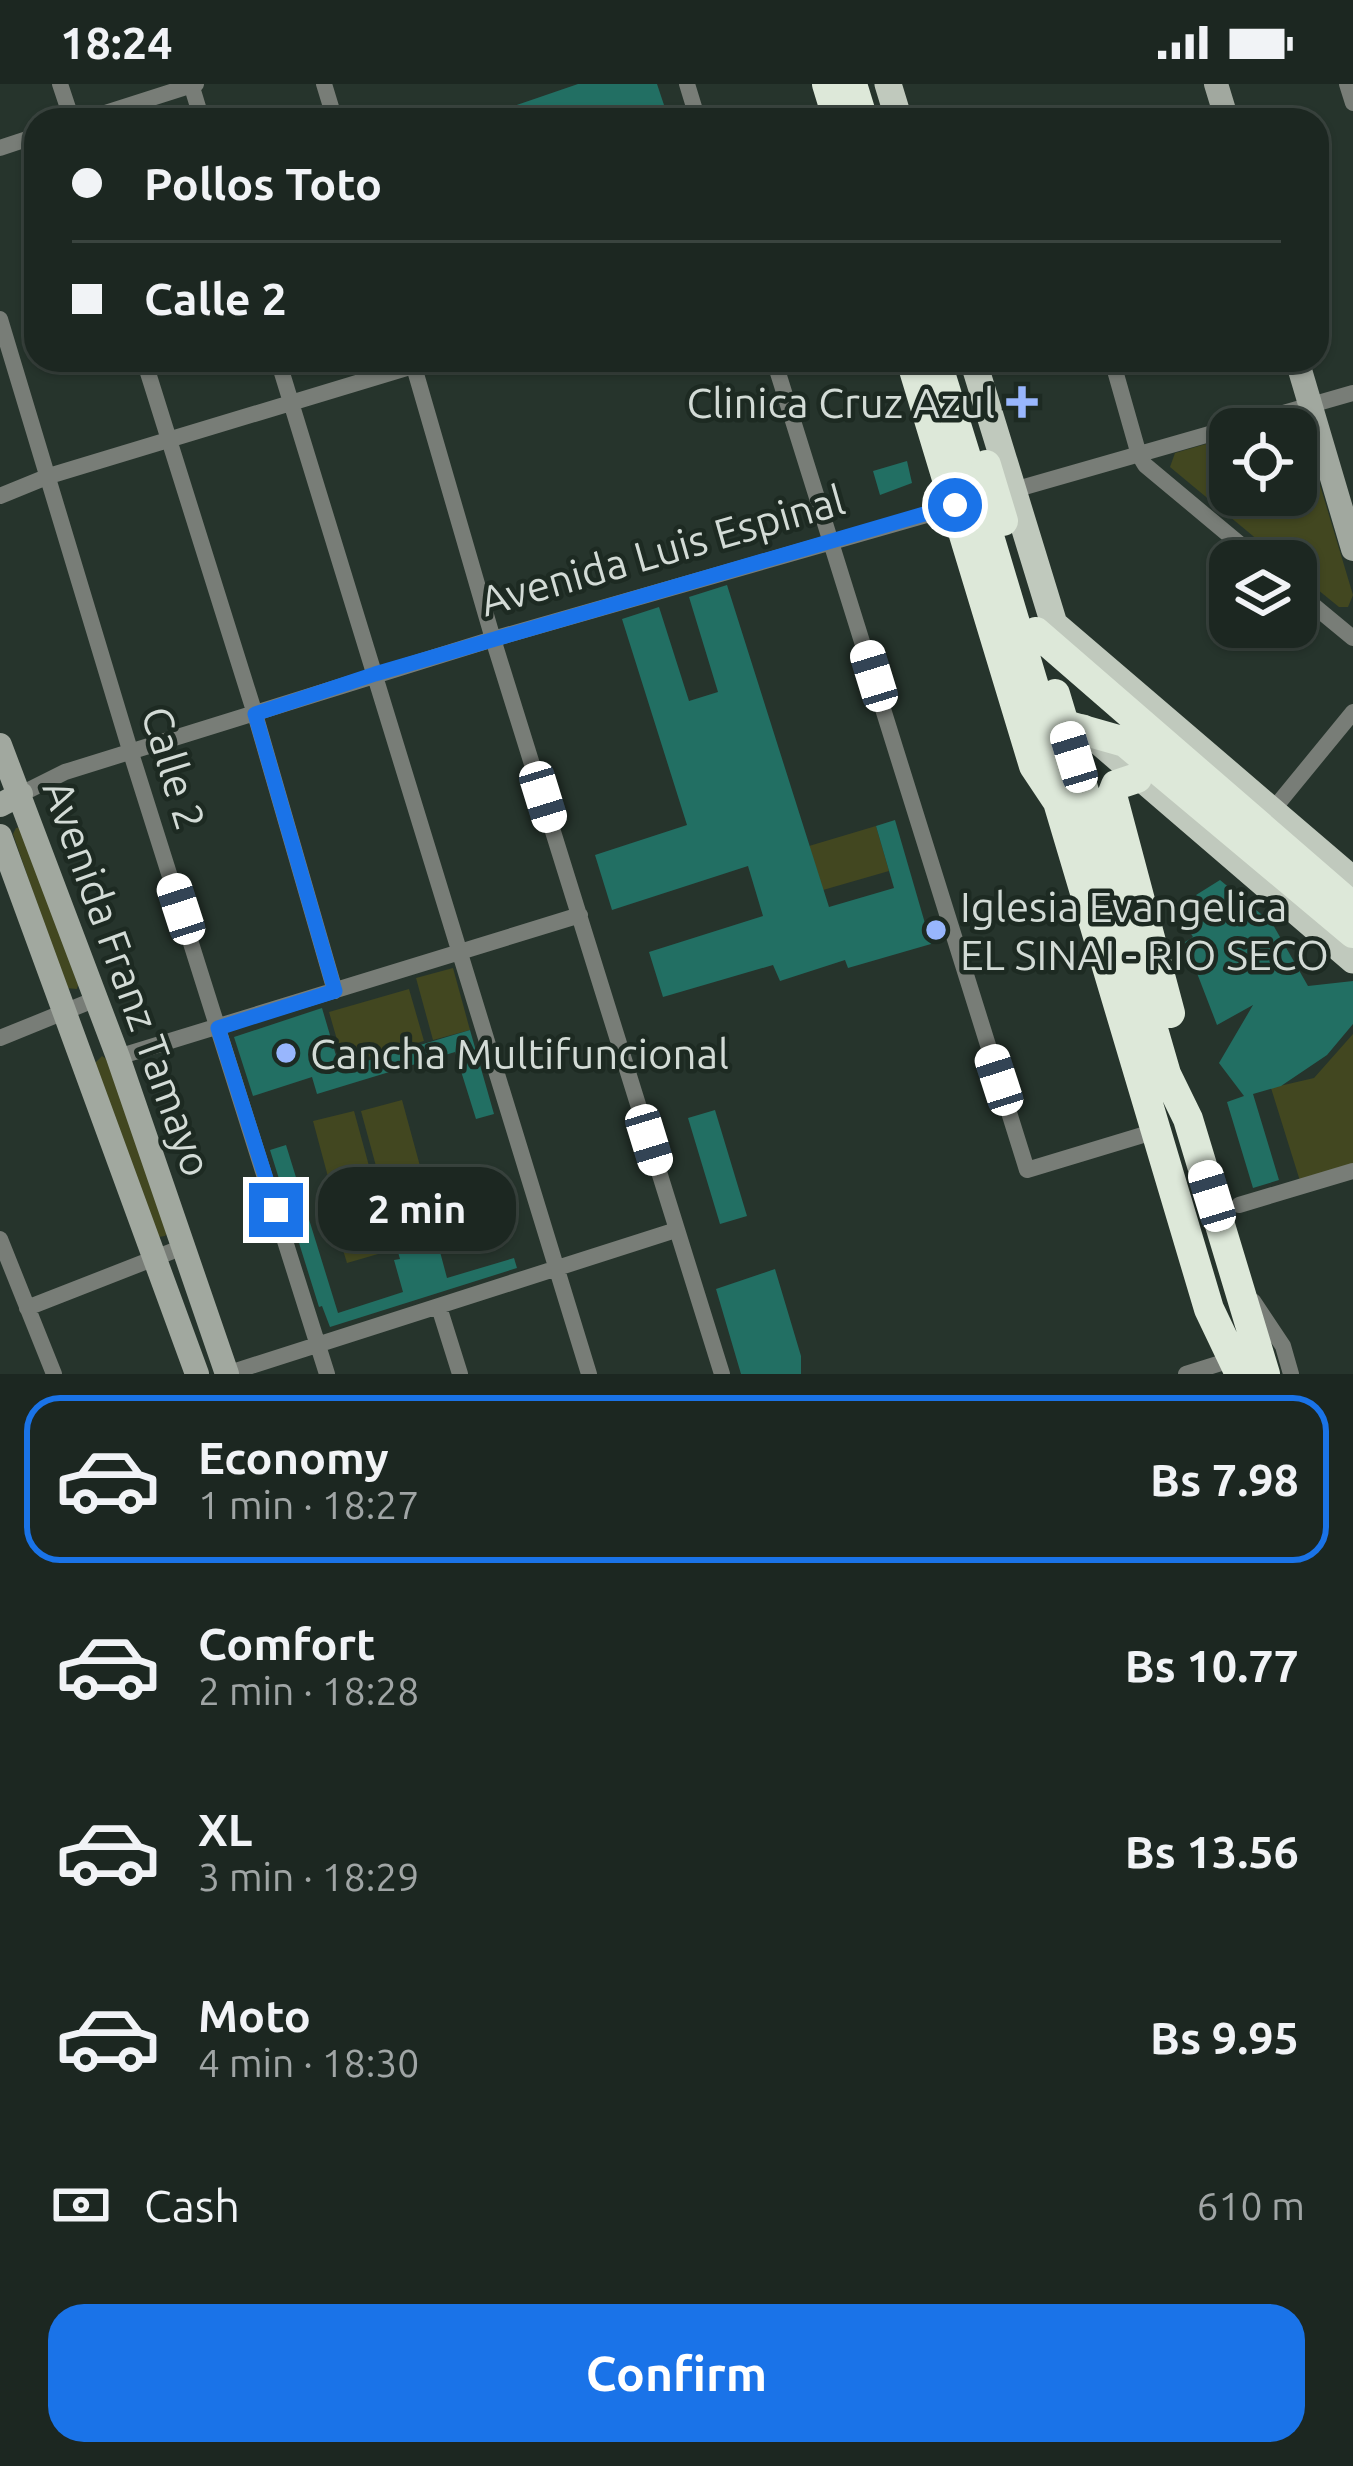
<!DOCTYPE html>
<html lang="en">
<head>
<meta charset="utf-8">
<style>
  body { margin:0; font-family:Ubuntu,sans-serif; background:#29332e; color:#f1f3f6; height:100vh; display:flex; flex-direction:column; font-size:45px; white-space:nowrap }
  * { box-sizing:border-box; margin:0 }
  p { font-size:39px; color:#a0a5a5 }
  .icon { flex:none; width:66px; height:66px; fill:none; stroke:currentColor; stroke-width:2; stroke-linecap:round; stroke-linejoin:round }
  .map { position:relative; height:1290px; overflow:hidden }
  .panel { display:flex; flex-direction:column; background:#1c2721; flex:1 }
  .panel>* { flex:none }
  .banner { position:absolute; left:24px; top:24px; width:1305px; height:264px; border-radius:36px; box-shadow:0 3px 9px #0004,0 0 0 3px #3a443f; display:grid; align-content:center; height:264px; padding:0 48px; background:#1c2721 }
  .buttons { position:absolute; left:1209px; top:324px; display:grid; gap:24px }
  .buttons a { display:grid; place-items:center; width:108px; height:108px; border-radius:24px; background:#1c2721; box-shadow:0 3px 9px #0004,0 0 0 3px #3a443f; font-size:60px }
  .end { position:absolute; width:54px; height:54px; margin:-27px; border:15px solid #1a73e8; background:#fff; box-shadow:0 0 0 6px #fff }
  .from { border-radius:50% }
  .bubble { position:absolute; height:84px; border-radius:36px; background:#1c2721; box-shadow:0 3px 9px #0004,0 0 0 3px #3a443f; font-size:39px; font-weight:600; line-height:84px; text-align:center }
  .car { position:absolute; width:36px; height:72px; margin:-36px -18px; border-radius:15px; box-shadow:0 0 9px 3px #0007; background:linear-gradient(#fff 24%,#345 0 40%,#fff 0 76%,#345 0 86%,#fff 0) }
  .banner b { display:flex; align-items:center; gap:42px; height:114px; font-size:45px }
  .banner b+b { border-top:3px solid #3a443f }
  .banner i { width:30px; height:30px; background:#f1f3f6 }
  ul { padding:21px 0 0; list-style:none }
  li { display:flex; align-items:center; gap:36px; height:168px; margin:0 24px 18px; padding:0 24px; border:6px solid transparent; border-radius:36px }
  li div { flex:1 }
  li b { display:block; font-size:45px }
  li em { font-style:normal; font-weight:600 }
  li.active { border-color:#1a73e8 }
  li>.icon { width:108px; height:108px; stroke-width:1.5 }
  .pay { display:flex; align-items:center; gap:30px; height:132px; padding:0 48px; font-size:45px }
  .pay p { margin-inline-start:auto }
  .action { display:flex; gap:24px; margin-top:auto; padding:24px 48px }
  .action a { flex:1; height:138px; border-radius:36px; background:#1a73e8; color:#fff; font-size:48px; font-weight:600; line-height:138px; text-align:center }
  .status { display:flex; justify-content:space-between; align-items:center; height:84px; padding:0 60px; background:#1c2721; direction:ltr }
  .status svg { height:33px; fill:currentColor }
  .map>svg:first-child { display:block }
</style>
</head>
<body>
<div class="status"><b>18:24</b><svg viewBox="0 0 49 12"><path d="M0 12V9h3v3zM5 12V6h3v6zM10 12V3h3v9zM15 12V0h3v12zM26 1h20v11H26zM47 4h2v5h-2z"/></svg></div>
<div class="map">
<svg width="1353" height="1290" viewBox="0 0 1353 1290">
  <rect width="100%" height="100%" fill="#26342c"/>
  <path fill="#424720" d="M1291 335 1302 341 1353 511 1348 523H1339L1296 488V477H1283L1170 383 1175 369 1230 353V411H1296V345H1257Z
    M876 742 889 787 823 806 809 762Z
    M22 743 78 901 77 905 66 904 13 750 16 744Z
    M453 884 470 946 433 956 416 894Z
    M409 905 424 957 344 980 329 928Z
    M1353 950V1082L1300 1097 1271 1004 1314 994Z
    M102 972 109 977 167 1149 165 1152 158 1153 95 979Z
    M402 1016 420 1082 379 1093 361 1027Z
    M354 1027 372 1093 331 1104 313 1037Z
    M366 1102 385 1168 347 1179 327 1114Z"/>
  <path fill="#226f63" d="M578 0H657L669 36H473Z
    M907 377 912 399 880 411 873 387Z
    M727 501 829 823 894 804 876 742 895 736 931 860 848 884 845 876 780 897 773 881 663 913 649 868 763 832 748 782 612 826 595 771 687 741 622 535 659 523 689 617 718 608 689 513Z
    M1220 796 1272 839 1308 902 1353 897V940L1327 971 1281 1002 1253 1010 1279 1096 1253 1104 1227 1018 1244 1012 1219 979 1253 921 1217 941 1185 858 1193 853 1183 837 1204 824 1196 811Z
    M322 924 340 985 470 946 494 1030 476 1035 455 968 317 1010 312 993 253 1012 234 953Z
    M715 1026 747 1132 720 1140 688 1034Z
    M286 1061 338 1229 403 1208 394 1176 400 1175 384 1120 461 1098 477 1153 439 1164 447 1194 514 1174 517 1184 330 1243 322 1222 319 1223 270 1066Z
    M775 1185 801 1272V1290H741L716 1205Z"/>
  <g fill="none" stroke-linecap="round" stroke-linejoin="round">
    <path stroke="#787d77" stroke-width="16" d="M60 0 72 36
      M191 0 202 36
      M324 0 335 36
      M687 0 698 36
      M1347 0 1353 19
      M83 36 196 0
      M0 64 36 52
      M0 235 130 666 327 1290
      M144 276 255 630 335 907
      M278 276 589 1290
      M412 276 493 555 722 1290
      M774 276 1027 1086 1156 1047
      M1112 276 1139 371 1145 381 1260 477
      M0 412 49 392 413 282
      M1296 507 1353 554
      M21 710 65 688 493 555 1353 309
      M1272 727 1353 628
      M0 954 96 915
      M118 973 580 831
      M1239 1121 1353 1087
      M0 1155 54 1290
      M1253 1217 1283 1262 1291 1290
      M439 1223 460 1290
      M27 1224 183 1163
      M226 1290 676 1146
      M1186 1290 1237 1274"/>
    <path stroke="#a1a89f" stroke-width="24" d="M1216 0 1227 36
      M1297 276 1353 465
      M0 661 118 973 227 1290
      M0 721 21 710
      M0 752 197 1290"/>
    <path stroke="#c0c9bd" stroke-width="27" d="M888 0 899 36
      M973 276 1054 540 1353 796
      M1083 644 1353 876"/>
    <path stroke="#dde8d9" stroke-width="30" d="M827 0 838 36
      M852 0 863 36
      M911 276 1034 682 1058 718 1209 1225 1240 1290
      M936 276 970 386
      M986 442 1056 676 1057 706
      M1036 548 1353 823
      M1044 635 1125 658 1353 849
      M1074 673 1166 990 1188 1035 1265 1290
      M1137 694 1116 701 1112 711 1170 929"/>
    <path stroke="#dde8d9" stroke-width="30" d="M986 381 1003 437
      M1055 610 1074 673"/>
  </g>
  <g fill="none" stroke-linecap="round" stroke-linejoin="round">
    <path stroke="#1a73e8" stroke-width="15" d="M276 1126 218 944 335 907 255 630 375 590 955 421"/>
  </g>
  <g fill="#98b6fd" stroke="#1d2a22" stroke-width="4.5">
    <path d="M1016 300h12v12h12v12h-12v12h-12v-12h-12v-12h12z"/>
    <circle cx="936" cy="846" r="12"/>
    <circle cx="286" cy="969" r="12"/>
  </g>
  <g text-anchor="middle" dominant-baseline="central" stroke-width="9" stroke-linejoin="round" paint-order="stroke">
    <g font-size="42" fill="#d3dbd6" stroke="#1d2a22" text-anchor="start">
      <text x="995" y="318" text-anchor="end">Clinica Cruz Azul</text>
      <text x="960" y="822">Iglesia Evangelica<tspan x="960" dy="48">EL SINAI - RIO SECO</tspan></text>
      <text x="310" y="969">Cancha Multifuncional</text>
    </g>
    <g font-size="42" fill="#d3dbd6" stroke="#1d2a22">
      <text transform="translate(662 466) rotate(-16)">Avenida Luis Espinal</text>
      <text transform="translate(174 684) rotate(73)">Calle 2</text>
      <text transform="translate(128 894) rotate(70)">Avenida Franz Tamayo</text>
    </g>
  </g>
</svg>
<div class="buttons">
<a><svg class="icon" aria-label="locate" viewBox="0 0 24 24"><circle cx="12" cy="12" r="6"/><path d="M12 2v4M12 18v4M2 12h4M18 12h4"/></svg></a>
<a><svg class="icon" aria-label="layers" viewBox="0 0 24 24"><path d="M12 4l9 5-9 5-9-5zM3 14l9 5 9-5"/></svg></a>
</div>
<i class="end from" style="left:955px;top:421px"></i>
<i class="end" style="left:276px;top:1126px"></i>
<div class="bubble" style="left:318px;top:1083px;width:198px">2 min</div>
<i class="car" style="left:874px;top:592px;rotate:343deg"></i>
<i class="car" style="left:1074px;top:673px;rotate:343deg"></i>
<i class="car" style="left:543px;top:713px;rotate:163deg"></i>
<i class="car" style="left:181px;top:825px;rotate:342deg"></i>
<i class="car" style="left:999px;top:996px;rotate:342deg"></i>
<i class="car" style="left:649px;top:1056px;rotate:163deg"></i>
<i class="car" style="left:1212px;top:1112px;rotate:343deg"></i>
<div class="banner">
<b><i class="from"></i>Pollos Toto</b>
<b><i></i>Calle 2</b>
</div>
</div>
<section class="panel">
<ul>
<li class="active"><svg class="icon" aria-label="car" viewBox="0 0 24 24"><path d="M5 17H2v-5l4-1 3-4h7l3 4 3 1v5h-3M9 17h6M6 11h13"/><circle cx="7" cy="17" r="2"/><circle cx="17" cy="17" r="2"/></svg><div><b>Economy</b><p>1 min · 18:27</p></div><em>Bs 7.98</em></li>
<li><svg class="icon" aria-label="car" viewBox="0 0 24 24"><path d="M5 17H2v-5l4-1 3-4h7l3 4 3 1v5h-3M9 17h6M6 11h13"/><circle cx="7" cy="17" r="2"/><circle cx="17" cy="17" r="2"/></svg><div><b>Comfort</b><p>2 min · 18:28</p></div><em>Bs 10.77</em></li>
<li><svg class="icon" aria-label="car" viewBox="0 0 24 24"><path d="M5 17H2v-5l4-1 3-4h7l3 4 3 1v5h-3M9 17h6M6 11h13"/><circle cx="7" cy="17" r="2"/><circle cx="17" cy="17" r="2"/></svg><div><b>XL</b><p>3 min · 18:29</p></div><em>Bs 13.56</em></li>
<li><svg class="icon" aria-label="car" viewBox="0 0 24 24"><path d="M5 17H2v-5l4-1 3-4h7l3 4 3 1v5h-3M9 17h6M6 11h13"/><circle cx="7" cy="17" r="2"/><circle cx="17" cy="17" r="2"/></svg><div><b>Moto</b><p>4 min · 18:30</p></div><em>Bs 9.95</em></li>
</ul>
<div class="pay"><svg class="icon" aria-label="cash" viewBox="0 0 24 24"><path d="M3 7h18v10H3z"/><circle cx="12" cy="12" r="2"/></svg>Cash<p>610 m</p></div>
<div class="action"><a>Confirm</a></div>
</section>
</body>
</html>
